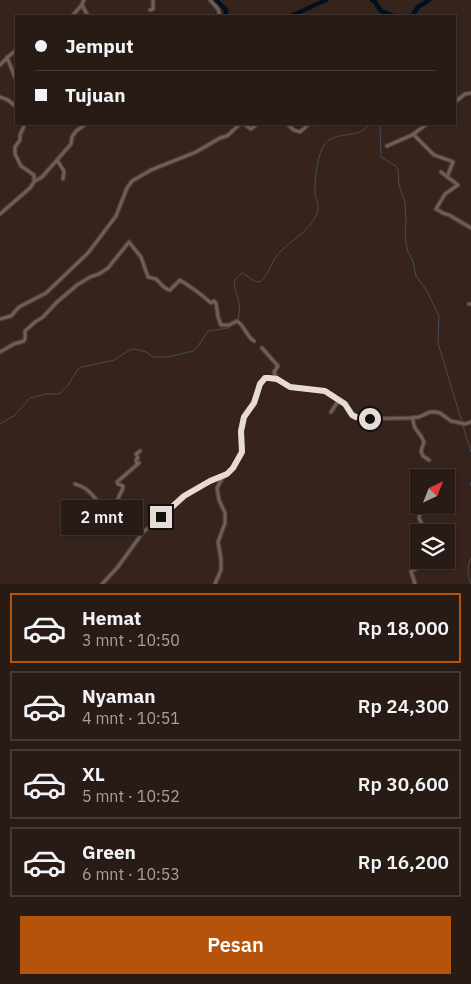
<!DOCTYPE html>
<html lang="id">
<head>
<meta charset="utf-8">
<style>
  body { margin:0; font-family:"IBM Plex Sans",sans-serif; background:#342822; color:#f1f3f6; height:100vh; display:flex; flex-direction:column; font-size:19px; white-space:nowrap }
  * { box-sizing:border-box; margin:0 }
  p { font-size:16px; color:#a5a1a0 }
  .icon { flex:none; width:28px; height:28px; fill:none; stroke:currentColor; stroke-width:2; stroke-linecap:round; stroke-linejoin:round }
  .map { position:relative; height:584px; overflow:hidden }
  .drawer { display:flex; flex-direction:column; background:#281b15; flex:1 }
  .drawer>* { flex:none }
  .banner { position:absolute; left:15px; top:15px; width:441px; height:110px; border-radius:0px; box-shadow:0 1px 4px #0004,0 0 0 1px #443934; display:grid; align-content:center; height:110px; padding:0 20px; background:#281b15 }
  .needle { width:32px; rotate:43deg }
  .buttons { position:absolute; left:410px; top:469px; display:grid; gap:10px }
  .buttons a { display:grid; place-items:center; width:45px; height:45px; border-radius:0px; background:#281b15; box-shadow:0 1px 4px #0004,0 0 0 1px #443934; font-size:25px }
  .end { position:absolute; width:22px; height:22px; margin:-11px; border:6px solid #e7dbd5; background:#111; box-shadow:0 0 0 2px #111 }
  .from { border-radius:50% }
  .bubble { position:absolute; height:35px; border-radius:0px; background:#281b15; box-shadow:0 1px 4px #0004,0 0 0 1px #443934; font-size:16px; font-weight:600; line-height:35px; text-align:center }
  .banner b { display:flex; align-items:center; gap:18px; height:48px; font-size:19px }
  .banner b+b { border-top:1px solid #443934 }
  .banner i { width:12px; height:12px; background:#f1f3f6 }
  ul { padding:9px 0 0; list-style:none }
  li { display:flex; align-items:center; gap:15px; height:70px; margin:0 10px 8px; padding:0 10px; border:2px solid #443934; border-radius:0px }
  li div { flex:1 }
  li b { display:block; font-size:19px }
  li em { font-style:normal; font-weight:600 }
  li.active { border-color:#b45309 }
  li>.icon { width:45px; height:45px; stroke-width:1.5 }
  .action { display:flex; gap:10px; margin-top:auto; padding:10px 20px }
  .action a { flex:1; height:58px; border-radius:0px; background:#b45309; color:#fff; font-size:20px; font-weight:600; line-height:58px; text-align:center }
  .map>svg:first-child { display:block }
</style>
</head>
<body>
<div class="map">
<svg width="471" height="584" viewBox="0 0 471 584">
  <rect width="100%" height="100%" fill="#36241c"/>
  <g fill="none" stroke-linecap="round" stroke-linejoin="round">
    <path stroke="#454d56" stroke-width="1" d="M380 124 381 157 396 166 398 170 399 185 405 202 406 222 405 232 406 244 408 252 413 261 416 276 427 291 439 316 438 343 471 452
      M0 424 15 415 30 398 46 394H59L68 385 78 369 82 367 114 360 130 350 135 349 146 352 153 357H168L193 351 196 349 208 331 228 328 237 323C239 316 240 310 239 303 237 289 228 283 242 273 247 275 253 282 259 282 267 280 271 262 276 257 288 240 314 231 318 209 319 204 316 199 315 194 314 183 317 160 322 149 331 131 347 138 362 131 365 129 368 126 371 124
      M471 482 470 484 471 486
      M471 558C467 563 467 577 471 584"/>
    <path stroke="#00101f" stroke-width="4.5" d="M216 0 226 10V16
      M372 0 375 2 381 11 394 16
      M291 16 326 0
      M412 16 418 7 429 0"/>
    <g stroke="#52433c" stroke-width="5">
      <path id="minor" d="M210 0 218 9 220 16
        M82 5 88 16
        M150 10 153 9V0
        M72 16 81 6 84 0
        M7 57 16 80
        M0 65 9 56 16 50
        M0 97 8 100 16 107
        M455 102 465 94 471 93
        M244 124 251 129 257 124
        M287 124 294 130 300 132 309 124
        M313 124H315
        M413 134 434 155 451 161 453 162 447 177
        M387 146 412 135 427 124
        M57 160 64 171 63 179
        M441 172 458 185 445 194 436 209 443 213 449 215 471 228
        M35 181 42 177 57 160 71 144 72 137 76 131 86 124
        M0 214 30 188 34 182V175L21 166 15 154V147L20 140V135L25 124
        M469 304H471
        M0 319 11 316 19 307 46 293 88 253 116 216 127 188 132 181 151 170 196 152 220 138 227 136 240 124
        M262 348 278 366 274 372 277 379
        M0 352 14 344 24 341 25 339V331L35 322 43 317 57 302 77 285 90 277 99 274 108 268 129 242 141 257 148 277C149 277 155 279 156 279 161 283 163 289 170 290L180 280C191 287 201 294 211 303L214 301 216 303 218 317 221 325H229L237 321C245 326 246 336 254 341
        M331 412 339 400
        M413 418C413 431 420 431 424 442L421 451 423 456 429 460
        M139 463 117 482 118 484 123 486V488L113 509 129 527 144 531
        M137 465 136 460 138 458 136 454 140 451
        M75 484C78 485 83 487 86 489 91 492 103 508 107 513
        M92 527C96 524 99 524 102 520 106 516 107 512 113 509
        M425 532C424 527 419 520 419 517 420 513 424 508 425 505
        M102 584 117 568 144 531 153 525 172 507 184 497 204 484 227 474 233 468 242 452 241 431 244 417 254 403 260 384 264 379 267 378H274L290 387 325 391 345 405 353 415 359 419 410 418 419 417 430 412H435L440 413 451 421 465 424 471 422
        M215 584 221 570V559L218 542 225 523V513L219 500 217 488 224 475
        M415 584 411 571 416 569 421 563 427 560"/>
    </g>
    <use href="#minor" stroke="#745f56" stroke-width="2.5"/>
  </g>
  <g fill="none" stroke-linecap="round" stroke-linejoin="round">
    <path stroke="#e7dbd5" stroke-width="6" d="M161 517 184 496 210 481 227 474 233 468 242 452 241 431 244 417 254 403 260 384 265 378H269L277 379 290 387 325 391 345 404 352 415 356 417 370 419"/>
  </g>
</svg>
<div class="buttons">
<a><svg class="needle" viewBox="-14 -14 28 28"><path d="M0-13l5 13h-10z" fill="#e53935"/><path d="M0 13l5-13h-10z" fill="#a5a1a0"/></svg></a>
<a><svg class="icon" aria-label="layers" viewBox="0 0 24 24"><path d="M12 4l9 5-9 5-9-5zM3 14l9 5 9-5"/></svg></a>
</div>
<i class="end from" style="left:370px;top:419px"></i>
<i class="end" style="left:161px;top:517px"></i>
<div class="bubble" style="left:61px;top:500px;width:82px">2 mnt</div>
<div class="banner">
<b><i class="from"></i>Jemput</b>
<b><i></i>Tujuan</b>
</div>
</div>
<section class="drawer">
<ul>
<li class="active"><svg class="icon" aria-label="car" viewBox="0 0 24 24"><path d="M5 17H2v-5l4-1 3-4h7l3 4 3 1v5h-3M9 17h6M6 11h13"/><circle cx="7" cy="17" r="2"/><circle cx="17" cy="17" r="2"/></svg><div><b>Hemat</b><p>3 mnt · 10:50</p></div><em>Rp 18,000</em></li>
<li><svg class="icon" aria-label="car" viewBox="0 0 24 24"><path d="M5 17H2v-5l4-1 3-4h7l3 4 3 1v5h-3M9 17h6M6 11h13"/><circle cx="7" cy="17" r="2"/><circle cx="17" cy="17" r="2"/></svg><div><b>Nyaman</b><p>4 mnt · 10:51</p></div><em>Rp 24,300</em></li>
<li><svg class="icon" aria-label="car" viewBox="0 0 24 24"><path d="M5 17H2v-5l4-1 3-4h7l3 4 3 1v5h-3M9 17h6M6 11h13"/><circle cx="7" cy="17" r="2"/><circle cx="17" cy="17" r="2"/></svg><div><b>XL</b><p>5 mnt · 10:52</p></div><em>Rp 30,600</em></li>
<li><svg class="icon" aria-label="car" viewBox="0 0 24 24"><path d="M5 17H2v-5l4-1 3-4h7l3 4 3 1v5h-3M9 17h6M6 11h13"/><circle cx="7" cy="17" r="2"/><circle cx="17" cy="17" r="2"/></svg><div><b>Green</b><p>6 mnt · 10:53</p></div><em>Rp 16,200</em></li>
</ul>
<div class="action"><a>Pesan</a></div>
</section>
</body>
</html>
